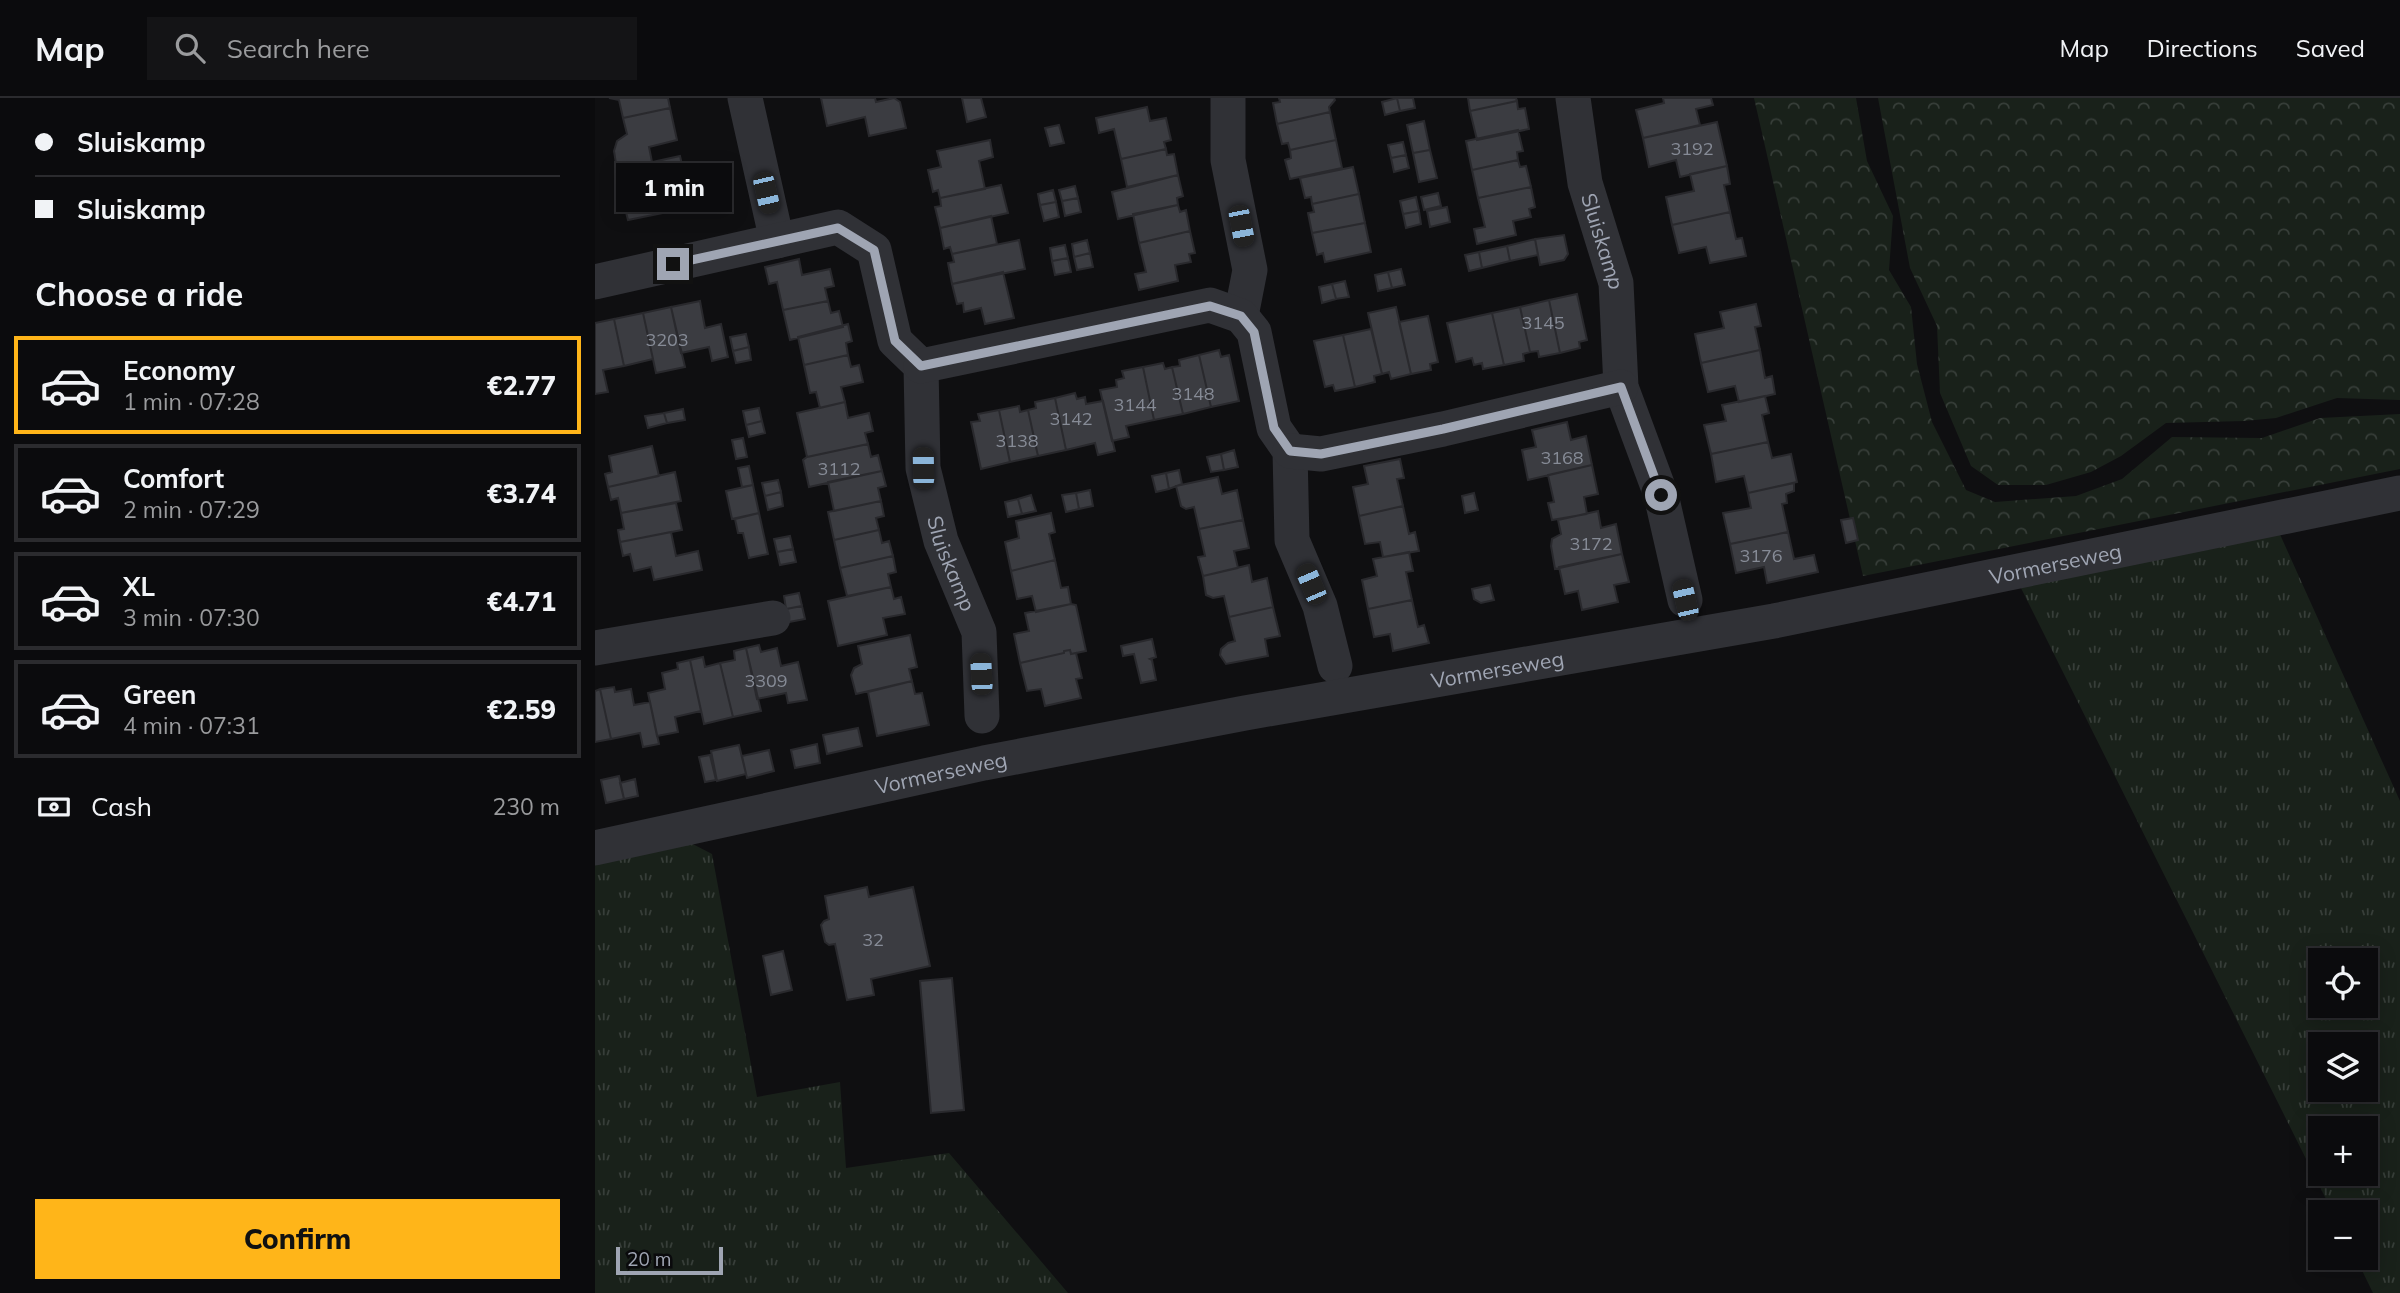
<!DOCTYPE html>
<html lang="en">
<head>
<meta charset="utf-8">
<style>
  body { margin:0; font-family:Mulish,sans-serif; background:#141416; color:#f1f3f6; height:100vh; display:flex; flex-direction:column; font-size:26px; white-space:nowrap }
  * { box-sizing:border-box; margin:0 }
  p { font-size:23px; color:#9a9b9d }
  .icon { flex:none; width:38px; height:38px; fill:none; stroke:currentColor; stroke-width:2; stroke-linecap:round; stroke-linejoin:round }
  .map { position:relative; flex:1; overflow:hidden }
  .side { display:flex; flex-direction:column; background:#0b0b0d; width:595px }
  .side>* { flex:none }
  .top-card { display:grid; align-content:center; height:154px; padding:0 35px; background:#0b0b0d }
  .buttons { position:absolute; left:1713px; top:850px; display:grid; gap:14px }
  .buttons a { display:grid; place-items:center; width:70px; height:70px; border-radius:0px; background:#0b0b0d; box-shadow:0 4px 18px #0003,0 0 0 2px #2b2b2e; font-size:35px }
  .scale { position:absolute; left:21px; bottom:18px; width:107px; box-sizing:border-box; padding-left:7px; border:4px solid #9fa5b3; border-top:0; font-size:19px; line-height:24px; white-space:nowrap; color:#9fa5b3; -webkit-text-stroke:5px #0a0a0c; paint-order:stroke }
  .end { position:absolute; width:32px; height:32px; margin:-16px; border:9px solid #9fa5b3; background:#111; box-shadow:0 0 0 4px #111 }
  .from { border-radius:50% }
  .bubble { position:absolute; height:49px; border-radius:0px; background:#0b0b0d; box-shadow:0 4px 18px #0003,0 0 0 2px #2b2b2e; font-size:23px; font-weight:800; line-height:49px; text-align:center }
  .car { position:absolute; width:21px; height:42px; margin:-21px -10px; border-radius:9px; box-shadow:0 0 5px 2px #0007; background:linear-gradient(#222 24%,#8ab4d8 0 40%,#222 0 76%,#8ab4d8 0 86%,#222 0) }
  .top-card b { display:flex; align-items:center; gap:24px; height:66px; font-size:26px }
  .top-card b+b { border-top:2px solid #2b2b2e }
  .top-card i { width:18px; height:18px; background:#f1f3f6 }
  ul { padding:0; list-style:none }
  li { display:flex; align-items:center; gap:21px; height:98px; margin:0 14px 10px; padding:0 21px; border:4px solid #2b2b2e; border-radius:0px }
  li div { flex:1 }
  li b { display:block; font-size:26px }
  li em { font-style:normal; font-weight:800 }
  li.current { border-color:#ffb519 }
  li>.icon { width:63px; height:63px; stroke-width:1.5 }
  h2 { padding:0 35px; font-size:32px; line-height:84px }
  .pay { display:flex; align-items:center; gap:18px; height:77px; padding:0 35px; font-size:26px }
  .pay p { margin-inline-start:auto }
  .action { display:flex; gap:14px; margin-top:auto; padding:14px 35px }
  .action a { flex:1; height:80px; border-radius:0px; background:#ffb519; color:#111; font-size:28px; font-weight:800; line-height:80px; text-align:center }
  header { display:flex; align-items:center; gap:42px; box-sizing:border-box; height:98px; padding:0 35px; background:#0b0b0d; border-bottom:2px solid #2b2b2e }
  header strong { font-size:33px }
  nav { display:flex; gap:38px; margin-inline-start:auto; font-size:24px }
  .search { width:490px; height:63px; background:#141416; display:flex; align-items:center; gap:18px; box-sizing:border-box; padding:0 24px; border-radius:0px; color:#9a9b9d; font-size:26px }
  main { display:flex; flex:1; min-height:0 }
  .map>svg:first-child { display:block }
</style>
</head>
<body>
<header>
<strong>Map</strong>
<div class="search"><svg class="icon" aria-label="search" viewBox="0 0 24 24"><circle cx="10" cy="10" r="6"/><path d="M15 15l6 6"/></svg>Search here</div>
<nav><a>Map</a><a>Directions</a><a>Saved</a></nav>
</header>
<main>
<section class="side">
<div class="top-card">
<b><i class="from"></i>Sluiskamp</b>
<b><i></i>Sluiskamp</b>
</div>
<h2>Choose a ride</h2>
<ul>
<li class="current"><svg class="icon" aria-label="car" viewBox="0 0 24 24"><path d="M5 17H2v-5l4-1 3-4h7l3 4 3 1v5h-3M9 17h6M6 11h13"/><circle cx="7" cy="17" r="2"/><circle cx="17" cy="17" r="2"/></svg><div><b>Economy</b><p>1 min · 07:28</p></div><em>€2.77</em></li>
<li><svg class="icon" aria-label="car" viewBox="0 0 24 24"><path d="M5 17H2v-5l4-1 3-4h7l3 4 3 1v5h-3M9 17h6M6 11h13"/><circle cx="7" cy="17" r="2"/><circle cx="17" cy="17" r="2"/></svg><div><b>Comfort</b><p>2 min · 07:29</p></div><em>€3.74</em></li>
<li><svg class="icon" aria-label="car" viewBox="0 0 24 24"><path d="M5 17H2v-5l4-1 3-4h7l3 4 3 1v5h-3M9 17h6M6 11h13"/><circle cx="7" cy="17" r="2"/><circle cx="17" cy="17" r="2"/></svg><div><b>XL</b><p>3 min · 07:30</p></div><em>€4.71</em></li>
<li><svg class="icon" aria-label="car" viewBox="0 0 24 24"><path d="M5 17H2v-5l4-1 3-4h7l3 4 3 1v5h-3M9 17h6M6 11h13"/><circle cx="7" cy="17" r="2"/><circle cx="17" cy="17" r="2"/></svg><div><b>Green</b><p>4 min · 07:31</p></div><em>€2.59</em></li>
</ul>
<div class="pay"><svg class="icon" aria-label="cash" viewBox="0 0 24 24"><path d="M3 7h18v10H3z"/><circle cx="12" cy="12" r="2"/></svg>Cash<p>230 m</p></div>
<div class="action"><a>Confirm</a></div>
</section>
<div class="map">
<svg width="1805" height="1195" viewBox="0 0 1805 1195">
  <defs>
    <pattern id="grass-tufts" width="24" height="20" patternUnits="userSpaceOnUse" patternTransform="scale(1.75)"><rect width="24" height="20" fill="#19211a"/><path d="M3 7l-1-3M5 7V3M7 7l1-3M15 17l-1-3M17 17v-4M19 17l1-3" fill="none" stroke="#373e39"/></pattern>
    <pattern id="forest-crowns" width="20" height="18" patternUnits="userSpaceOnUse" patternTransform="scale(1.75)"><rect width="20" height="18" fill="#19211a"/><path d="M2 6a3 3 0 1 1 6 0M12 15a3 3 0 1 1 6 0" fill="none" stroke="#373e39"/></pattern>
  </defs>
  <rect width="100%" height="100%" fill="#0f0f11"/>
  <path fill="url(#grass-tufts)" fill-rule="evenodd" d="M1683 432 1805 703V1195H1778L1761 1160H1771V1115H1738L1423 484ZM1726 863H1771V908H1726ZM1726 947H1771V992H1726ZM1726 1031H1771V1076H1726Z
    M90 742 117 756 162 999 245 984 251 1070 354 1055 473 1195H0V760Z"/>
  <path fill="url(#forest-crowns)" d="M1159 0H1261L1272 63 1298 118 1294 172 1316 209 1322 266 1337 324 1371 392 1400 404 1481 398 1527 381 1577 339 1667 340 1725 320 1805 316V371L1268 478Z
    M1283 0H1805V302L1742 300 1681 320 1649 323 1571 325 1526 358 1496 374 1451 387H1403L1376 368 1345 295 1342 228 1315 170Z"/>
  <path fill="#3b3c41" stroke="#29292d" stroke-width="2" d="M14 0H73L75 10 28 20 24 2Z
    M226 0H280L281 4 299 0 305 4 311 30 274 38 270 19 232 28Z
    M367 0H386L391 19 372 24Z
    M684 0H739L740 2 734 9 735 14 682 26 678 5 685 4Z
    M802 0H818L820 10 805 13Z
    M802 0 805 13 790 17 787 4Z
    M873 0H921L922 3 875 13Z
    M1068 0H1116L1118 7 1101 11 1105 27 1048 40 1041 12 1069 5Z
    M922 3 923 11 930 10 934 31 882 42 875 13Z
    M552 9 555 23 571 20 576 42 569 44 571 51 526 61 519 31 504 35 501 20Z
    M75 10 82 42 54 49 57 64 22 72 19 53 22 43 32 36 28 20Z
    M735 14 741 42 695 52 693 45 687 46 682 26Z
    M829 23 835 52 818 55 812 27Z
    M1122 24 1132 68 1085 79 1081 62 1054 69 1048 40Z
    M464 27 469 45 455 48 450 30Z
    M923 32 928 53 922 54 923 62 877 72 871 43Z
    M395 42 398 59 384 63 390 91 345 100 343 92 338 94 333 72 346 69 342 53Z
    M741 42 747 70 695 81 690 62 696 60 695 52Z
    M808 44 811 57 796 60 793 47Z
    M571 51 572 57 579 56 583 77 532 89 526 61Z
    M835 52 842 80 824 84 818 55Z
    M811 57 814 70 799 74 796 60Z
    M85 58 93 92 64 98 68 115 33 122 29 106 46 102 39 68Z
    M923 62 925 69 931 68 936 89 883 100 877 72Z
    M1132 68 1135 86 1129 87 1135 114 1077 127 1071 99 1099 93 1095 76Z
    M758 69 764 96 717 106 716 99 710 100 705 80Z
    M583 77 588 98 582 100 583 107 523 121 517 94Z
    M406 87 413 115 345 130 340 109 346 108 345 100Z
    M480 88 483 100 467 103 464 92Z
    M936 89 940 109 934 111 936 119 918 123 921 137 882 146 879 131 890 129 883 100Z
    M458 92 461 104 445 107 443 96Z
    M843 95 846 108 829 112 826 99Z
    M764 96 770 125 717 135 713 115 719 114 717 106Z
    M821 99 824 113 808 116 805 103Z
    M483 100 486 114 470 118 467 103Z
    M461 104 464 119 449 123 445 107Z
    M583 107 585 114 591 112 595 133 544 145 538 116Z
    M852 109 855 124 835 129 832 113Z
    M824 113 826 126 811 130 808 116Z
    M1135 114 1141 141 1147 140 1151 158 1115 165 1111 149 1084 155 1077 127Z
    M396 118 402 146 357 156 355 149 349 151 345 130Z
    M770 125 776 154 730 164 728 155 722 157 717 135Z
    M595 133 600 155 594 156 596 164 580 167 583 183 544 192 540 176 551 174 544 145Z
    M969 137 973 156 969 162 945 167 940 141Z
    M940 141 943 157 915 163 912 148Z
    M424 142 430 171 357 186 353 165 359 164 357 156Z
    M492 142 495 155 479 159 477 146Z
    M470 147 473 160 457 163 455 150Z
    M912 148 915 163 887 170 884 154Z
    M884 154 887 170 874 173 870 157Z
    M495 155 498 169 482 172 479 159Z
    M473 160 476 174 460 177 457 163Z
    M204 161 207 177 235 171 239 188 230 190 233 203 188 212 182 184 174 186 170 169Z
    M806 171 810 187 797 190 793 174Z
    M408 174 419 220 390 226 386 210 369 214 368 205 362 206 357 186Z
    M793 174 797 190 783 193 780 177Z
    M750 183 754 199 741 201 737 186Z
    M737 186 741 201 727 205 724 189Z
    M982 196 992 242 984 244 985 250 965 255 954 202Z
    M954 202 965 255 944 259 943 253 935 254 925 209Z
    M105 203 110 230 126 226 133 259 117 263 114 249 86 255 76 209Z
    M233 203 236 215 244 213 248 229 195 242 188 212Z
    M1161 206 1166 228 1160 229 1165 252 1106 265 1100 236 1129 230 1125 214Z
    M76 209 90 269 61 275 48 215Z
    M801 209 816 276 796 281 794 274 787 276 773 215Z
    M925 209 935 254 928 256 929 263 909 267 897 215Z
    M48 215 58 261 29 268 19 221Z
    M897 215 909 267 888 271 887 265 879 267 877 260 861 264 852 225Z
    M833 218 843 264 835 266 836 272 816 276 804 224Z
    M19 221 29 268 8 272 13 294 0 296V225Z
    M253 226 257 243 251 245 253 257 209 267 203 239Z
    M776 231 787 276 779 278 780 284 760 289 748 237Z
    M151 236 154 249 138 253 135 239Z
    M748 237 760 289 740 293 738 287 730 289 719 243Z
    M154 249 156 262 141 265 138 253Z
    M624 252 626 259 634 257 644 303 616 309 604 257Z
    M1165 252 1170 280 1177 278 1180 296 1144 304 1140 288 1113 294 1106 265Z
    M253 257 256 269 264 267 268 284 246 289 250 304 225 310 221 294 215 295 209 267Z
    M604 257 616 309 588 316 577 269 585 268 584 262Z
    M568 265 570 271 577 269 588 316 559 322 548 269Z
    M548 269 559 322 531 328 534 339 517 343 505 292 522 289 521 282 529 280 527 273Z
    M480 295 482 301 490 299 491 306 508 303 520 353 503 357 500 345 471 352 460 300Z
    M1170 298 1174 315 1167 317 1173 344 1116 356 1109 327 1131 323 1127 307Z
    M460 300 471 352 443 358 433 312 441 310 440 304Z
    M250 304 253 320 274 315 278 333 270 335 273 346 212 359 202 315Z
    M424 308 425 314 433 312 443 358 415 364 404 312Z
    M164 310 167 323 151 327 148 313Z
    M88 311 90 322 72 325 69 315Z
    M404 312 415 364 386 371 376 324 385 323 383 316Z
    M69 315 72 325 53 330 50 318Z
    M167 323 170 335 154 339 151 327Z
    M972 324 976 342 991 338 997 367 933 382 927 352 941 349 937 332Z
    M148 340 152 359 141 361 137 342Z
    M1173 344 1177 360 1196 356 1202 384 1153 395 1149 378 1121 384 1116 356Z
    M273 346 276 359 283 357 287 373 214 389 208 362 212 359Z
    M57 348 64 378 13 389 10 376 17 374 14 358Z
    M639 352 643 369 629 372 626 356Z
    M626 356 629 372 616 374 612 359Z
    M805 361 809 380 802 381 808 408 764 418 758 389 773 386 769 368Z
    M997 367 1003 396 989 399 992 416 957 422 953 405 959 404 953 377Z
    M154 368 158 387 147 389 143 370Z
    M584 372 587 386 574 391 571 375Z
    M287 373 291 388 283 390 286 403 239 413 233 384Z
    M80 374 86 403 26 415 23 400 16 402 13 389Z
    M571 375 574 391 561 394 557 378Z
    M623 379 627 396 642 392 648 422 604 431 599 409 591 411 586 408 581 388Z
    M183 382 186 394 170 398 167 385Z
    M1199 385V393L1191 396 1192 405 1187 406 1193 434 1135 446 1128 415 1156 410 1153 395Z
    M158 387 164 415 137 421 131 393Z
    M495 392 498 408 484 411 481 395Z
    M186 394 188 408 173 412 170 398Z
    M481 395 484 411 471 414 467 397Z
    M879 395 883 412 870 415 867 398Z
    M436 397 441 413 427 416 423 401Z
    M423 401 427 416 413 419 410 404Z
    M286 403 289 418 281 420 284 432 239 442 233 414Z
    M81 405 87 432 25 444 23 432 29 431 26 415Z
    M808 408 814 436 820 434 824 453 788 459 785 444 770 446 764 418Z
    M1003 413 1006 430 1021 426 1027 456 960 471 956 448 957 441 966 436 963 422Z
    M164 415 173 456 154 460 148 435H143L140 421Z
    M456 415 460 434 454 436 460 462 416 473 410 444 424 440 421 423Z
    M1258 420 1263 442 1251 445 1246 422Z
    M648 422 654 450 639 453 643 470 608 478 603 459 610 458 604 431Z
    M284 432 287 445 294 443 298 458 245 470 239 442Z
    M76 434 81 458 103 453 107 472 59 482 56 469 39 473 35 456 28 458 25 444Z
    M1193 434 1199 461 1219 457 1223 474 1172 485 1169 469 1141 475 1135 446Z
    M195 438 198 451 182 454 179 441Z
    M198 451 201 464 185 467 182 454Z
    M814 454 818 473 811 474 817 502 773 511 767 482 782 478 778 461Z
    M1027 456 1034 484 1019 487 1023 504 987 512 983 493 970 496 964 469Z
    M298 458 301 474 293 476 296 489 252 498 245 470Z
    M460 462 466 490 473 489 476 506 441 514 437 498 422 501 416 473Z
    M654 467 657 484 672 480 678 509 634 519 629 498 618 500 611 497 608 478Z
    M895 487 899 502 886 505 879 501 877 491Z
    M296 489 299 501 306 499 310 516 288 520 292 537 243 548 233 503Z
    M204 495 207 508 191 511 189 498Z
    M817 502 823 529 829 527 834 545 798 553 795 536 779 539 773 511Z
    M476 506 481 507 491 553 476 556 475 552 469 553V555L425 565 419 536 434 533 430 515Z
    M207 508 210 521 194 524 191 511Z
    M678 509 685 538 670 541 673 558 631 566 625 557 626 551 633 545 640 543 634 519Z
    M315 537 322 569 314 571 317 583 261 596 256 577 259 570 267 566 263 548Z
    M557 541 561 559 555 561 557 562 561 582 546 585 539 556 528 558 526 548Z
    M164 547 166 554 182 550 186 568 203 564 212 602 193 605 191 595 162 601 151 550Z
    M151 550 166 613 138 619 125 565 140 562 139 553Z
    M475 552 476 556 481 555 487 580 481 581 486 600 450 608 446 591 432 593 425 565 469 555V553Z
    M108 559 110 569 125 565 138 619 109 626 95 562Z
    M95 562 106 613 80 619 83 634 62 638 53 595 70 591 67 575 83 571 82 565Z
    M317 583 320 596 327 595 334 627 282 638 273 594Z
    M19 589 20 594 36 591 39 607 55 604 64 646 48 649 45 635 16 641 5 591Z
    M5 591 16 641 0 644V593Z
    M263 630 267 648 232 656 228 637Z
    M222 646 225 665 200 670 196 652Z
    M144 647 151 676 122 683 116 653Z
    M174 652 179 673 152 680 147 658Z
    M115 657 121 682 110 684 104 659Z
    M24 678 29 701 11 705 6 682Z
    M40 681 43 698 29 701 25 685Z
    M272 789 274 799 318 789 335 868 276 881 279 897 252 902 240 846 234 847 230 844 226 827 229 823 234 821 230 798Z
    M188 853 197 892 176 897 168 858Z
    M357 880 369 1012 336 1015 325 883Z"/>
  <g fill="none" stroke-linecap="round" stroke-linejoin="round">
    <g stroke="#303136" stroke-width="35">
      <path d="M150 0 182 143"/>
      <path d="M633 0V62L655 172 646 218"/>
      <path id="s1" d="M978 0 990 85 1021 185 1026 289 1066 397 1090 502"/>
      <path id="s2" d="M0 184 243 129 279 152 300 243 326 268 328 370 346 443 384 534 387 618"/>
      <path d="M326 268 615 207 646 218 659 234 679 330 695 353 697 442 725 508 740 568"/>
      <path d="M695 353 726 356 848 331 1026 289"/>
      <path d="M0 550 178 520"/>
      <path id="s3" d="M0 750 389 665 650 615 1179 523 1805 395"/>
    </g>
  </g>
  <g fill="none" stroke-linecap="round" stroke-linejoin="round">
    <path stroke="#9fa5b3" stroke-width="9" d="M78 166 243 130 279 152 300 243 326 268 615 208 646 218 659 234 679 330 695 353 726 356 848 331 1026 289 1066 397"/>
  </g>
  <g text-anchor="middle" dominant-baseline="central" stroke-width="5" stroke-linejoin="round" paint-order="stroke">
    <g font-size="18" fill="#868b96">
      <text x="1097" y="50">3192</text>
      <text x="948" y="224">3145</text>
      <text x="72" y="241">3203</text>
      <text x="598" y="295">3148</text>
      <text x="540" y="306">3144</text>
      <text x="476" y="320">3142</text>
      <text x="422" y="342">3138</text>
      <text x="967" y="359">3168</text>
      <text x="244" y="370">3112</text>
      <text x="996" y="445">3172</text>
      <text x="1166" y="457">3176</text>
      <text x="171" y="582">3309</text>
      <text x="278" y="841">32</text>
    </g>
    <g font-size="21" fill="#9fa5b3" stroke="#0a0a0c">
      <text stroke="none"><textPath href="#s1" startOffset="147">Sluiskamp</textPath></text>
      <text stroke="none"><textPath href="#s2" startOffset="623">Sluiskamp</textPath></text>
      <text stroke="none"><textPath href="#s3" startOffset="1488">Vormerseweg</textPath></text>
      <text stroke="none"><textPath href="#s3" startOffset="920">Vormerseweg</textPath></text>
      <text stroke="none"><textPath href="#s3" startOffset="354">Vormerseweg</textPath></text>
    </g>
  </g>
</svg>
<div class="buttons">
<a><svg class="icon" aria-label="locate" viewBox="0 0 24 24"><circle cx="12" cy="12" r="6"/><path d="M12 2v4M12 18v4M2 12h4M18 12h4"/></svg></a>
<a><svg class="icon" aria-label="layers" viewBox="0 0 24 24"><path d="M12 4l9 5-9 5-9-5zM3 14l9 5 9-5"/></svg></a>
<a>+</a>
<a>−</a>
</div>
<div class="scale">20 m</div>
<i class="end from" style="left:1066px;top:397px"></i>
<i class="end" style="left:78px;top:166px"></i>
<div class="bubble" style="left:21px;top:65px;width:116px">1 min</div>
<i class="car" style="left:171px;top:95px;rotate:167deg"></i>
<i class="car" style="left:646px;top:128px;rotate:169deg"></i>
<i class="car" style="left:328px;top:370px;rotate:359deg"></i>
<i class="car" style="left:716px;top:486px;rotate:337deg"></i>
<i class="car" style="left:1090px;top:502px;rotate:347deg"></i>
<i class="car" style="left:386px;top:576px;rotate:357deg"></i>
</div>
</main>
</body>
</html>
